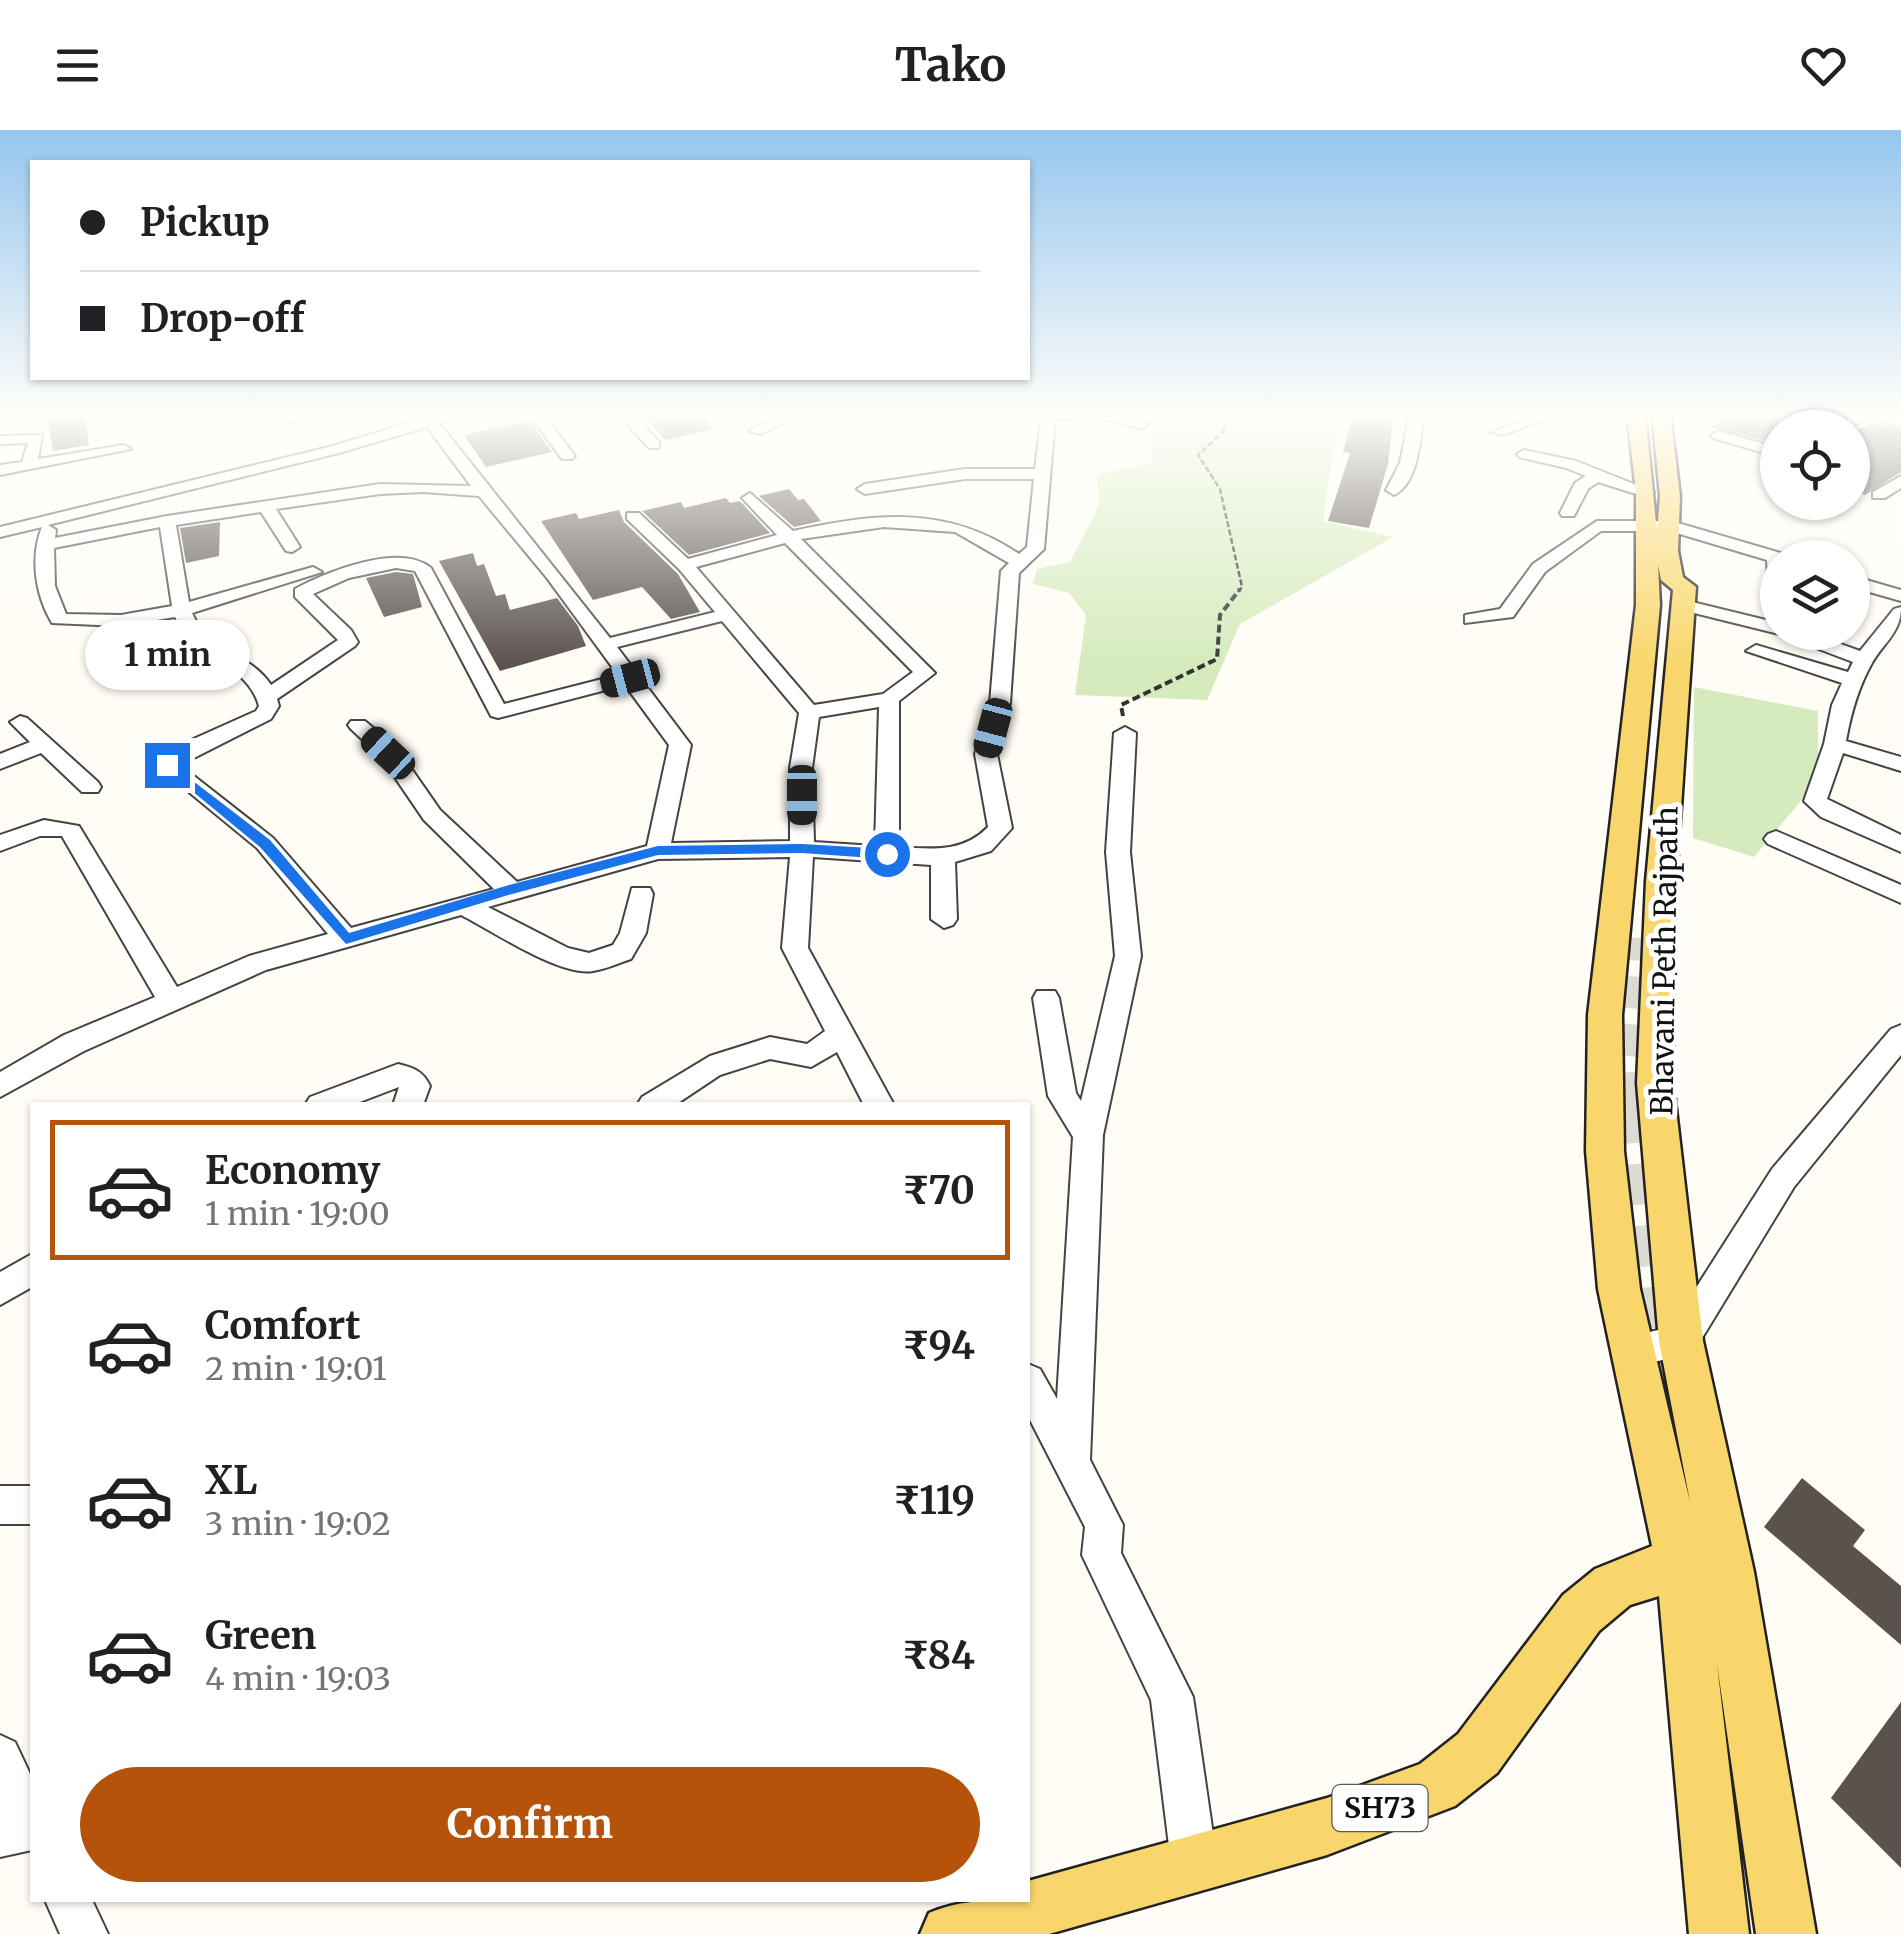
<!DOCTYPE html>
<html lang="en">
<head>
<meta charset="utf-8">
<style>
  body { margin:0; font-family:Merriweather,serif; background:#f2f2f2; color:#202124; height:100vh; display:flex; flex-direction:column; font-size:38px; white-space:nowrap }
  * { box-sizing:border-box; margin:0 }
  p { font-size:32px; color:#757577 }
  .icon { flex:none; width:55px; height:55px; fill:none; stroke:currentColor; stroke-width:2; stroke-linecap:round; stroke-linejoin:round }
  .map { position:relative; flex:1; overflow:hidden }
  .side { position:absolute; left:30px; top:972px; width:1000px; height:800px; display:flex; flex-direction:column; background:#fff; border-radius:0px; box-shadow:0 2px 8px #0004 }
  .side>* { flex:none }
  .banner { position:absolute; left:30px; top:30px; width:1000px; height:220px; border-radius:0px; box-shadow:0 2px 8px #0004; display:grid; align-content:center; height:220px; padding:0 50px; background:#fff }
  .buttons { position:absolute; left:1760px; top:280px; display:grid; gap:20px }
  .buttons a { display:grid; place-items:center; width:110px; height:110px; border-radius:50%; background:#fff; box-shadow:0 2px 8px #0004; font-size:50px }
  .end { position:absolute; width:45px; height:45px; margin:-22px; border:12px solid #1a73e8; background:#fff; box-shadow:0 0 0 5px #fff }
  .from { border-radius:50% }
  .bubble { position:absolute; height:70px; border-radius:35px; background:#fff; box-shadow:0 2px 8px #0004; font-size:32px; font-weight:700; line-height:70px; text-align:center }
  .car { position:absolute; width:30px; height:60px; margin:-30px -15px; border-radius:12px; box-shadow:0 0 8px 2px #0007; background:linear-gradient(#222 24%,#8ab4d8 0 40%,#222 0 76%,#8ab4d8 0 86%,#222 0) }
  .banner b { display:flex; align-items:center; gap:35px; height:95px; font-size:38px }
  .banner b+b { border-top:2px solid #e0e0e0 }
  .banner i { width:25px; height:25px; background:#202124 }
  ul { padding:18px 0 0; list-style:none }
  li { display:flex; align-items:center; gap:30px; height:140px; margin:0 20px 15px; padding:0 30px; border:5px solid transparent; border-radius:0px }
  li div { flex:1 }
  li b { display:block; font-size:38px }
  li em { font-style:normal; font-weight:700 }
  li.selected { border-color:#b45309 }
  li>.icon { width:90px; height:90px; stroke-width:1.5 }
  .button { display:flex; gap:20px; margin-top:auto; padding:20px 50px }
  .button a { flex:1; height:115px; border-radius:60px; background:#b45309; color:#fff; font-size:40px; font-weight:700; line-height:115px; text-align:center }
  header { display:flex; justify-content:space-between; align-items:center; height:130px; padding:0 50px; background:#fff; font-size:45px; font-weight:700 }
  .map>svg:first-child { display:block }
</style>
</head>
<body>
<header><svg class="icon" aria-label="menu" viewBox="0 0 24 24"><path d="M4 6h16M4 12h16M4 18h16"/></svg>Tako<svg class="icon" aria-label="heart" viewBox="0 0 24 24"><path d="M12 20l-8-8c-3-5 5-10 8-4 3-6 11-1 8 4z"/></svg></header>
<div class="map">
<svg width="1901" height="1804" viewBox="0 0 1901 1804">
  <rect width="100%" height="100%" fill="#fffdf5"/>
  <path fill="#d5ebbd" d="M1153 283H1339L1323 391 1393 407 1240 494 1207 570 1075 565 1086 485 1069 463 1033 454 1037 439 1070 432 1099 375 1097 345 1151 333Z
    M1694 557 1818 581V650L1754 727 1693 708Z"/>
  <path fill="#5a524d" d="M47 283H84L89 315 53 321Z
    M641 283H700L714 299 665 310Z
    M1353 283H1394L1388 334 1369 398 1328 391 1350 323 1343 322Z
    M1738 283H1778V314L1709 297Z
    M529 290 552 322 486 337 464 305Z
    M1874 293 1901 300V342L1865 365 1852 360V301Z
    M789 359 798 370 804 369 821 391 794 397 759 366Z
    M726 368 730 373 740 371 770 403 689 425 642 381 681 372 684 378Z
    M619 380 624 392 678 444 700 482 671 489 642 457 593 470 541 391 576 383 579 389Z
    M220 392 219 426 186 433 180 398Z
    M473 423 477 436 484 434 496 466 505 464 510 480 557 468 578 496 586 516 500 541 439 431Z
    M396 442 413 444 422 477 384 487 366 448Z
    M1802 1348 1865 1400 1853 1416 1901 1456V1515L1764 1397Z
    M1901 1572V1738L1831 1668Z"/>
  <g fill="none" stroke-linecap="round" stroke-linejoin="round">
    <path stroke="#dbdad3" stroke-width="32" stroke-dasharray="32 16" stroke-linecap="butt" d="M1633 974 1629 931 1639 808"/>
    <path stroke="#dbdad3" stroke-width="41" stroke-dasharray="41 21" stroke-linecap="butt" d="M1633 972 1656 1245"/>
    <g stroke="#444" stroke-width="4">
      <path id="minor" d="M295 283H319L289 293 282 289Z
        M442 283H465L439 293 610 508 715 482 679 439 627 389V383H639L688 429 777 405 742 368 750 363 793 401C875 383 947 375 1019 424L1027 417 1034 349H965L865 364 857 359 865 354 965 339H1035L1042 283H1122L1148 295 1141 299 1114 290 1055 289 1044 419 1019 443 1010 573 997 624 1012 698 991 721 955 732 957 789 953 795 944 798 931 789V735L813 727 808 818 894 975H864L837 922 811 937 770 929 720 945 675 975H637L642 967 710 926 770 907 807 914 825 901 782 818 790 727 658 729 488 777 568 818 589 823 613 815 620 803 632 758H650L653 764 646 803 631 829C619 833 606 839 593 841 560 847 491 800 461 785L266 840 84 921 0 967V942L64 905 155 867 62 706H40L0 721V705L44 690 79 696 177 857 249 826 328 804 257 718 156 635 171 619 256 581 259 576C247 532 195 531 175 487L121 496 52 493C35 465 30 427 42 397L0 407V397L329 317ZM427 297 471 356 380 354 167 386 55 408 56 400 48 395 339 323ZM423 362 479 366 547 448 618 545 504 574 431 438C400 412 326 442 295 459V467L338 510 271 555C250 523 208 520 192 483L322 442 313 437 189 472 176 395 261 382 286 421 292 422 300 417 276 379 380 364ZM160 397 172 476 121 485 66 484 55 456 54 418ZM884 397 955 402 1009 433 1001 441 990 573 975 624 988 697C963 723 933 719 899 717V571L935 543 801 409ZM785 413 913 542 883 564 814 575 696 437ZM396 438 415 441 491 586 498 588 625 555 669 615 647 716 517 752 440 680 397 618 365 591H351L348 595 351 599 381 627 424 690 494 759 351 798 273 708 180 635 271 589 279 576 277 569 355 516 358 512 351 500 313 464 349 448ZM722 491 799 583 790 638V711L671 713 691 615 617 517ZM879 577 875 716 814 712 812 638 819 587Z
        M528 283H542L575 326 572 329H562Z
        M617 283H632L659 312V318H649Z
        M783 283H802L761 304 749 301Z
        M1410 283H1424C1420 308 1419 353 1394 365L1386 360 1400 333Z
        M1542 283H1564L1503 305 1491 302Z
        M1854 283H1885L1901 288V297L1868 287 1850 298H1832Z
        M1718 301 1778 318V327L1713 308 1711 305Z
        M42 305 38 329 124 315 131 319 0 345V335L22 332 28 313 0 314V306Z
        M1524 320 1576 331 1654 362 1646 367 1598 352 1588 359 1574 386H1562L1560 383 1575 353 1586 346 1566 338 1519 327 1517 324Z
        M1901 346V358L1885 368H1873V362Z
        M1597 391H1671L1784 424 1786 428H1778V502H1807L1860 521 1894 479 1901 477C1901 503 1884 512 1872 533 1858 558 1851 583 1846 611L1901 627V641L1843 623 1827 669 1901 705V722L1821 687 1804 671 1824 614 1832 575 1842 553 1746 521 1756 515 1848 542 1853 532 1779 504 1678 479 1675 475 1684 470 1770 491 1767 430 1670 401H1601L1545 442 1513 487 1465 493V485L1500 479 1533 434Z
        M1852 446 1901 460V471L1852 457Z
        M20 586 27 588 98 652 101 657 98 662H82L41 623 0 639V624L30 612 10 592Z
        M1125 597 1136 603 1130 722 1141 826 1103 1005 1090 1330 1123 1395 1121 1423 1193 1567 1217 1732 1210 1748 1194 1755 1178 1748 1171 1732 1151 1570 1082 1425 1085 1397 1028 1286V1234L1040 1239 1057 1269 1073 1007 1048 966 1033 868 1037 861H1055L1059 868 1076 963 1081 971 1115 826 1106 722 1114 603Z
        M1776 701 1901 755V773L1768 714 1764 709 1768 704Z
        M1901 895V925L1794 1057 1693 1223 1632 1237 1620 1233 1615 1221 1620 1209 1671 1197 1772 1039 1891 899Z
        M398 934C414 938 423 941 430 956L423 975H393L399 957 352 975H305L310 967Z
        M32 1124V1157L0 1175V1142Z
        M0 1356H32V1394H0Z
        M0 1605 15 1612 32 1648V1720L0 1727Z
        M45 1770H92L108 1804H60Z"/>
    </g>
    <g stroke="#222" stroke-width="5">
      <path id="major" d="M1627 283H1645L1657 403 1660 366 1652 283H1670L1680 366 1678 421 1683 447 1696 457 1676 751 1673 953 1703 1211 1754 1442 1816 1804H1756L1717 1534 1749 1804H1689L1659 1466 1630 1475 1599 1501 1497 1643 1455 1676 1327 1725 1049 1804H920L929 1783C962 1769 992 1770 1028 1770V1751L1327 1668 1420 1634 1458 1604 1563 1465 1595 1439 1652 1416 1598 1159 1586 1021 1588 885 1636 475V362ZM1658 435 1661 450 1673 460 1646 751 1637 953 1659 1211 1690 1372 1640 1159 1624 1021 1622 885 1660 475Z"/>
    </g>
    <path stroke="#333" stroke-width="2.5" stroke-dasharray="6 2.5" stroke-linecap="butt" d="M1229 283 1223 302 1198 325 1220 359 1242 457 1238 462"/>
    <path stroke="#333" stroke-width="4" stroke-dasharray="8 4" stroke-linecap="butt" d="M1123 586 1121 575 1217 529 1220 485 1240 459"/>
    <use href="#minor" fill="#fff" fill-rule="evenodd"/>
    <use href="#major" fill="#f9d66b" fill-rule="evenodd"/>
  </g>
  <linearGradient id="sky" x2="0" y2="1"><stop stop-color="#95c6ee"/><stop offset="0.53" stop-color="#fffefa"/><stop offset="1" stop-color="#fffefa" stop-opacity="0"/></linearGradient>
  <rect width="1901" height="536" fill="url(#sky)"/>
  <path fill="#1a73e8" d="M167 631 270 710 349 803 509 755 658 716 802 714 887 719 894 724 887 729 802 723 658 725 512 764 346 814 260 717 163 637 161 635Z"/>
  <g text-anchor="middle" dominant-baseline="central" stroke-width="10" stroke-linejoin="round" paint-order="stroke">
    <rect fill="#fff" stroke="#585858" stroke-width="2.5" x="1332.5" y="1655" width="95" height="46" rx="8"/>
    <g font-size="28" font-weight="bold" fill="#111">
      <text x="1380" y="1678">SH73</text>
    </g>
    <g font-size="30" fill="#111" stroke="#fff">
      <text transform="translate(1664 831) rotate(-89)">Bhavani Peth Rajpath</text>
    </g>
  </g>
</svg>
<div class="buttons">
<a><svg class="icon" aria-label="locate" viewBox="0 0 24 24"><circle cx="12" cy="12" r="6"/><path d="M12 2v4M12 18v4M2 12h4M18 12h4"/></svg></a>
<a><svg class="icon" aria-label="layers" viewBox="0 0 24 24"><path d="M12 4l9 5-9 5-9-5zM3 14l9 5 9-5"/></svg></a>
</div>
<i class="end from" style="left:887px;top:724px"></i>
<i class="end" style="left:167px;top:635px"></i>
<div class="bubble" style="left:85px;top:490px;width:165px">1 min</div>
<i class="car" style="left:630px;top:548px;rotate:255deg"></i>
<i class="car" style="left:993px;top:598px;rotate:195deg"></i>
<i class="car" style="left:388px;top:623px;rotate:313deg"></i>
<i class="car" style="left:802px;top:665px;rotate:180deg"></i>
<div class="banner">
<b><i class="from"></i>Pickup</b>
<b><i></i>Drop-off</b>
</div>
<section class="side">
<ul>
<li class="selected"><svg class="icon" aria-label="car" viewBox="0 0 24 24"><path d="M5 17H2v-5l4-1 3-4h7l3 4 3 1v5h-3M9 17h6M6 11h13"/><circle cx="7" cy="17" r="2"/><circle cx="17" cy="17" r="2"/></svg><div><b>Economy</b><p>1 min · 19:00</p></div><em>₹70</em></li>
<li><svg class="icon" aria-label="car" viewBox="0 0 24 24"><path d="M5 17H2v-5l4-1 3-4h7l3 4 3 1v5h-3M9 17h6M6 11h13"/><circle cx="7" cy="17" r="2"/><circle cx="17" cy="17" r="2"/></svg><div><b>Comfort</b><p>2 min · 19:01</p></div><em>₹94</em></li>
<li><svg class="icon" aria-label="car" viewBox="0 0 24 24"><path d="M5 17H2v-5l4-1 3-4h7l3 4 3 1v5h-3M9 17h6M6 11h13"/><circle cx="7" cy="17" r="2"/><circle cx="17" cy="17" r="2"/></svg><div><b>XL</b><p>3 min · 19:02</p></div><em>₹119</em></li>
<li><svg class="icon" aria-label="car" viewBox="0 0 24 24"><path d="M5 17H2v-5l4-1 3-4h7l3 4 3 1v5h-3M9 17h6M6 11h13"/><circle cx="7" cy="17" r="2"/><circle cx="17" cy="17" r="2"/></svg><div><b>Green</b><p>4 min · 19:03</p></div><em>₹84</em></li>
</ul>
<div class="button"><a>Confirm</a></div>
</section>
</div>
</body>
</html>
